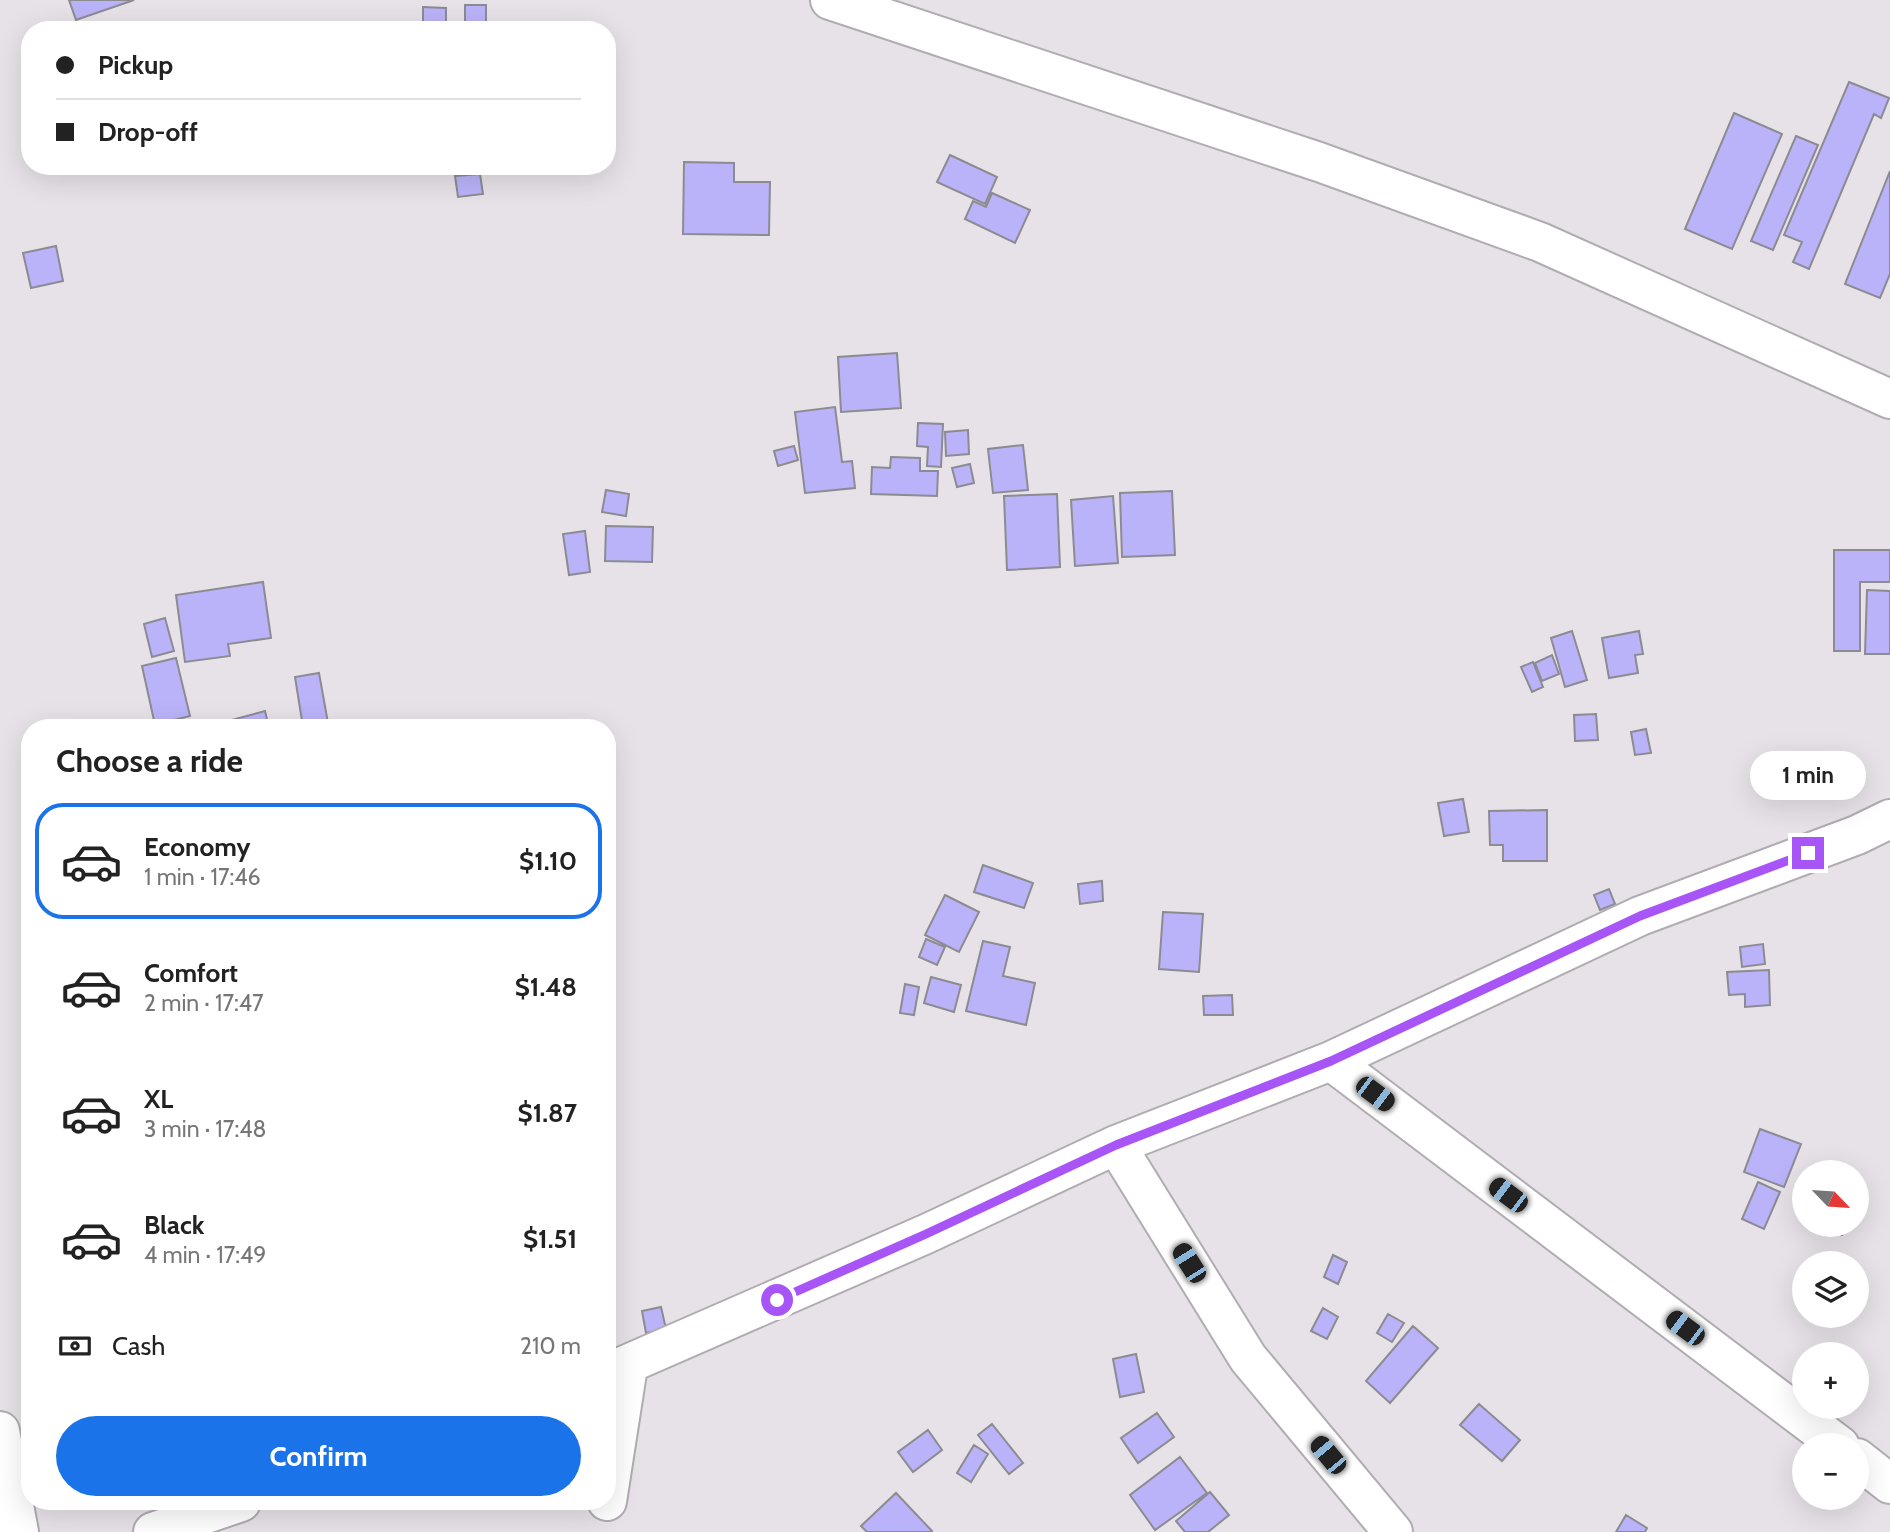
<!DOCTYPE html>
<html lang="en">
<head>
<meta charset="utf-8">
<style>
  body { margin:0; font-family:Cabin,sans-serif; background:#f6f6f6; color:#222; height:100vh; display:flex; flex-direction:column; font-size:26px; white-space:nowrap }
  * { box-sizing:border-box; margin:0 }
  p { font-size:23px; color:#767676 }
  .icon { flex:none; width:38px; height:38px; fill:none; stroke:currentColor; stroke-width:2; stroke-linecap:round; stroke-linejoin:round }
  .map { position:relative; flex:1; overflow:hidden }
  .panel { position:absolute; left:21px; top:719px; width:595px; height:791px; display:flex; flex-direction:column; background:#fff; border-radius:28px; box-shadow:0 7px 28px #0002 }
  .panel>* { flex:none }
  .banner { position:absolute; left:21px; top:21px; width:595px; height:154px; border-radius:28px; box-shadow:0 7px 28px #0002; display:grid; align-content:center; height:154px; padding:0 35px; background:#fff }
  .needle { width:46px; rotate:115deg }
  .fabs { position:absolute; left:1792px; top:1160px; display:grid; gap:14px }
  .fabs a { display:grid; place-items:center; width:77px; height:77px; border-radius:50%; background:#fff; box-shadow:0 7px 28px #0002; font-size:35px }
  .end { position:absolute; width:32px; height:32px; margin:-16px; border:9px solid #a855f7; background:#fff; box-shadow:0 0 0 4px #fff }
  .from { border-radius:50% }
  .bubble { position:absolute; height:49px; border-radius:24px; background:#fff; box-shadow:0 7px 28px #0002; font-size:23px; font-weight:800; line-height:49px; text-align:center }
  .car { position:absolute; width:21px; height:42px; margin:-21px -10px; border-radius:9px; box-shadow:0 0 5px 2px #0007; background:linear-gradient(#222 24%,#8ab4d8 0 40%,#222 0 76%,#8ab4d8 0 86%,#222 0) }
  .banner b { display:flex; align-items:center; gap:24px; height:66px; font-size:26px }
  .banner b+b { border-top:2px solid #e0e0e0 }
  .banner i { width:18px; height:18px; background:#222 }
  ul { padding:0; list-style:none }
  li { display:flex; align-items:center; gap:21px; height:116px; margin:0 14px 10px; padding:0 21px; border:4px solid transparent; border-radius:28px }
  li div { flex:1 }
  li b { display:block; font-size:26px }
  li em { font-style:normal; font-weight:800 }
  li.selected { border-color:#1a73e8 }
  li>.icon { width:63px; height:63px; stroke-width:1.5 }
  h2 { padding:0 35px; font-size:32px; line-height:84px }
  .pay { display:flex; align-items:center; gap:18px; height:77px; padding:0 35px; font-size:26px }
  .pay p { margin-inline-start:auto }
  .primary-button { display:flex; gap:14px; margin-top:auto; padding:14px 35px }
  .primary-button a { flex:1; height:80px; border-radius:42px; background:#1a73e8; color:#fff; font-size:28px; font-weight:800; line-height:80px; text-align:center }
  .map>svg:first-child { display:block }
</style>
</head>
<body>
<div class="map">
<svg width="1890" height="1532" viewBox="0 0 1890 1532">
  <rect width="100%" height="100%" fill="#e7e2e8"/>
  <path fill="#bbb3f9" stroke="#8b8b91" stroke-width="2" d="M69 0H134L76 20Z
    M465 5H486V30H465Z
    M423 7 446 8V23H460V30H404V23H423Z
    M1849 82 1889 98 1881 118 1874 114 1809 269 1793 262 1802 242 1784 235Z
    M1734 113 1782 134 1732 249 1685 229Z
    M1796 136 1818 145 1773 250 1751 241Z
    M950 155 997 177 985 204 937 182Z
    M684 162 734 163V182H770L769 235 683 234Z
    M439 166H478V171L440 174Z
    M1890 171V274L1880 298 1845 284Z
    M480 174 483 194 458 197 455 176Z
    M992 193 1030 210 1015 243 965 219 973 201 986 207Z
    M56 246 63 281 31 288 23 253Z
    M897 353 901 408 841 412 838 357Z
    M835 407 842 462 852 461 855 488 805 493 795 412Z
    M918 423 943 424 941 467 927 466 928 447 917 446Z
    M968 430 969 454 946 456 945 432Z
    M1023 445 1028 490 993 493 988 449Z
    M794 446 798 460 778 466 774 451Z
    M891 457 920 458V471H938L937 496 871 494 872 467 890 468Z
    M970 464 974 483 957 487 952 468Z
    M606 490 629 494 626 516 602 512Z
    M1172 491 1175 555 1122 557 1120 493Z
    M1057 494 1060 567 1007 570 1004 496Z
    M1113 496 1118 563 1075 566 1071 500Z
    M606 526 653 527 652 562 605 561Z
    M585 531 590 572 569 575 563 534Z
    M1834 550H1890V582H1860V651H1834Z
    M263 582 271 638 228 644 230 656 185 662 176 595Z
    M1867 590 1890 591V654H1865Z
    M165 618 174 651 152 657 144 624Z
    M1572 631 1587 680 1565 687 1551 638Z
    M1639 631 1643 654 1635 655 1638 673 1609 678 1602 638Z
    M1552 655 1559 674 1542 681 1535 663Z
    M176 658 190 716 155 725 142 666Z
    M1533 662 1543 687 1532 692 1521 667Z
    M319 673 328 723 303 727 295 677Z
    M265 711 269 728H202Z
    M1596 714 1598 740 1575 741 1574 715Z
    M1646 729 1651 753 1635 755 1631 732Z
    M1463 799 1469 832 1444 836 1438 803Z
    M1547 810V861H1503V845H1490L1489 811Z
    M983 865 1033 883 1024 908 974 892Z
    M1102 881 1103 901 1080 904 1078 884Z
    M1609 889 1615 904 1600 910 1594 895Z
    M945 895 979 912 959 952 925 935Z
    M1163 912 1203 914 1199 972 1159 969Z
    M926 939 945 947 937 965 919 957Z
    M983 941 1010 947 1003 976 1035 983 1026 1025 966 1011Z
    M1763 944 1765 964 1742 967 1740 947Z
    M1769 970 1770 1005 1745 1007V994L1729 995 1727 972Z
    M931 977 961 985 954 1012 924 1003Z
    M905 984 919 987 914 1015 900 1013Z
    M1232 995 1233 1015H1204L1203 996Z
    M1760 1129 1801 1144 1784 1187 1744 1172Z
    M1758 1182 1780 1192 1764 1229 1742 1219Z
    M1818 1225H1846L1842 1235Z
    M1333 1255 1347 1262 1338 1284 1324 1277Z
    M661 1307 666 1329 646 1333 642 1311Z
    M1323 1308 1338 1317 1327 1339 1311 1331Z
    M1388 1314 1404 1323 1392 1342 1377 1333Z
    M1413 1326 1438 1348 1390 1403 1366 1381Z
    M1136 1354 1144 1392 1120 1397 1113 1359Z
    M1479 1404 1520 1440 1502 1461 1460 1425Z
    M1157 1413 1174 1437 1138 1463 1121 1438Z
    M992 1424 1023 1463 1009 1474 978 1435Z
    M928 1430 942 1450 913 1472 898 1452Z
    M974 1445 988 1454 971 1482 957 1473Z
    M1180 1457 1207 1493 1155 1530 1130 1495Z
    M1210 1492 1229 1515 1208 1532H1185L1176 1521Z
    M896 1493 932 1531V1532H867L861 1526Z
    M1626 1515 1647 1528 1645 1532H1616Z"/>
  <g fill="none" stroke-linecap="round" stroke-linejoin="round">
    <g stroke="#b1acb2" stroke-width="42">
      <path id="minor" d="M830 0 1319 162 1540 242 1890 399
        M1331 1061 1840 1446
        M1116 1145 1248 1358 1393 1532
        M607 1373 926 1234 1116 1145 1331 1061 1640 916 1857 835 1890 819
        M0 1431 19 1532
        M1857 1458 1890 1484
        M607 1501 628 1366
        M153 1532 241 1502"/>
    </g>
    <use href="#minor" stroke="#fff" stroke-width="38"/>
  </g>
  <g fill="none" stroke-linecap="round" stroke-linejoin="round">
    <path stroke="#a855f7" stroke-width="9" d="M777 1300 926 1234 1116 1145 1331 1061 1640 916 1808 853"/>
  </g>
</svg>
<div class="fabs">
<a><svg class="needle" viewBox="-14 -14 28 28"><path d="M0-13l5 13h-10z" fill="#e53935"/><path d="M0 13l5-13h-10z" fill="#767676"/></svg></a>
<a><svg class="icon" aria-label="layers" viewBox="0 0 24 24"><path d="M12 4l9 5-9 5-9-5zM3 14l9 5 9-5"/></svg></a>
<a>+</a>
<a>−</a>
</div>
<i class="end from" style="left:777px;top:1300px"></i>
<i class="end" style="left:1808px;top:853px"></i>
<div class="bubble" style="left:1750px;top:751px;width:116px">1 min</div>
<i class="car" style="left:1375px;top:1094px;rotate:127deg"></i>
<i class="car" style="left:1508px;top:1195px;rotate:307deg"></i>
<i class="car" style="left:1189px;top:1263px;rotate:328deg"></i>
<i class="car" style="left:1685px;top:1328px;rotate:307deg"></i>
<i class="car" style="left:1328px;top:1455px;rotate:320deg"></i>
<div class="banner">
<b><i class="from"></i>Pickup</b>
<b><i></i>Drop-off</b>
</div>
<section class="panel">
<h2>Choose a ride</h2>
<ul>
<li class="selected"><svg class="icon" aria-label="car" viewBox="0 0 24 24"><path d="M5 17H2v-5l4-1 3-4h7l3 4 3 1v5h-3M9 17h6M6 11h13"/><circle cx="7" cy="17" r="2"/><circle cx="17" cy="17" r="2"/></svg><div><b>Economy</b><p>1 min · 17:46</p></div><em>$1.10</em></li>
<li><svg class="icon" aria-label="car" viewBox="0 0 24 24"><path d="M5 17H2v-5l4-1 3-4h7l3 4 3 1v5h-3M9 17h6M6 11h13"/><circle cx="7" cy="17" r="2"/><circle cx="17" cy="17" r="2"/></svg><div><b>Comfort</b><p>2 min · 17:47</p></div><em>$1.48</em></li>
<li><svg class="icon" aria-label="car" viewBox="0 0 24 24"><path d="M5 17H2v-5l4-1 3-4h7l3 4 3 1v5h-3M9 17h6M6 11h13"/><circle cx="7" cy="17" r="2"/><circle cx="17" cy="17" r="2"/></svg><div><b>XL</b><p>3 min · 17:48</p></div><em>$1.87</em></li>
<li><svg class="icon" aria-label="car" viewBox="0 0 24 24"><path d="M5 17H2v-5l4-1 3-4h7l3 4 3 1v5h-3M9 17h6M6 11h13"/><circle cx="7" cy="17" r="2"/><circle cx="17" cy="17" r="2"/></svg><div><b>Black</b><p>4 min · 17:49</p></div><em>$1.51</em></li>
</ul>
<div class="pay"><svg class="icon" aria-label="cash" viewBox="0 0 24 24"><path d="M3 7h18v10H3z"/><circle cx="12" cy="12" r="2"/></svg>Cash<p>210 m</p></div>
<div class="primary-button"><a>Confirm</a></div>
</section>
</div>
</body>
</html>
